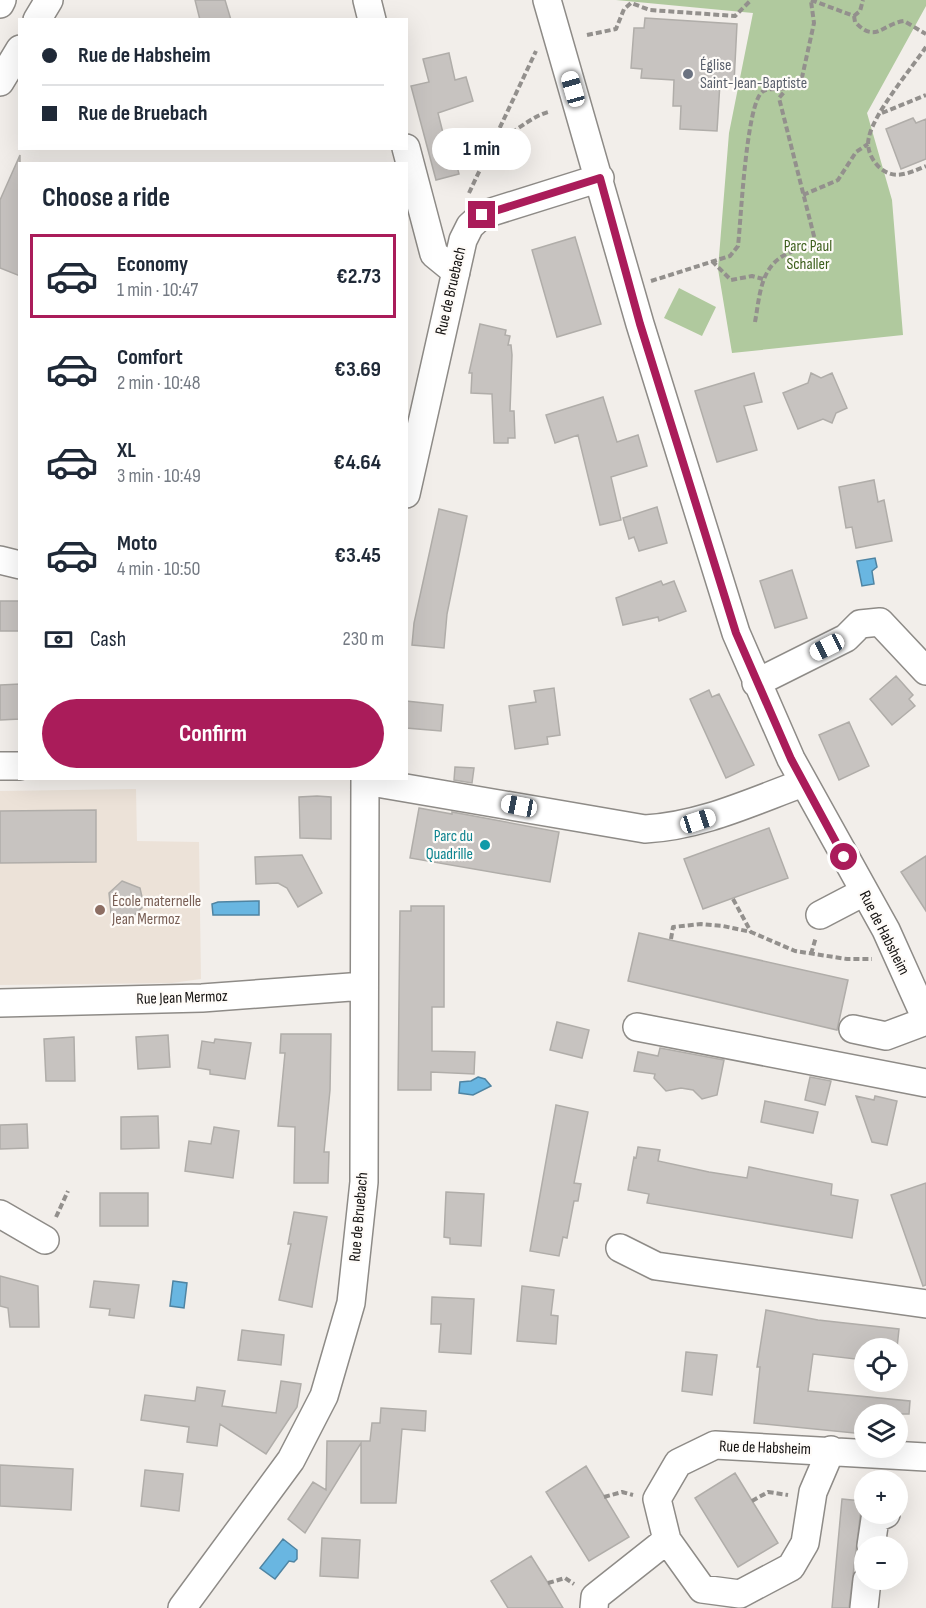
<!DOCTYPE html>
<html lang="en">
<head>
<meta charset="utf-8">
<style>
  body { margin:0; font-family:"Sofia Sans Condensed",sans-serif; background:#f2f2f3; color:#1f2937; height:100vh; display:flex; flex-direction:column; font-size:22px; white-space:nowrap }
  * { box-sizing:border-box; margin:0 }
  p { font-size:20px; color:#747a83 }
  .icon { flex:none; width:33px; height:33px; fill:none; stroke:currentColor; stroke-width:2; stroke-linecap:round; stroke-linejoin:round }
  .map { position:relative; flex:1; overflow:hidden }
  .details { position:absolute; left:18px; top:162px; width:390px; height:618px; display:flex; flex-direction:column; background:#fff; border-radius:0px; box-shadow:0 6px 24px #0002 }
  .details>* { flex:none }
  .hud { position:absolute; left:18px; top:18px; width:390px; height:132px; border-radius:0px; box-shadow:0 6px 24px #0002; display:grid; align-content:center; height:132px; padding:0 24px; background:#fff }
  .controls { position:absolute; left:854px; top:1338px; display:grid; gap:12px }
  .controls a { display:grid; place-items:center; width:54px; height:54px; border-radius:50%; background:#fff; box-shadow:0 6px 24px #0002; font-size:30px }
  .end { position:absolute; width:27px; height:27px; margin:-14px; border:8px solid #aa1c5a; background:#fff; box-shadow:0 0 0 3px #fff }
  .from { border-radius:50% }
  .bubble { position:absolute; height:42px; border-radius:21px; background:#fff; box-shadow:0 6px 24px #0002; font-size:20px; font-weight:700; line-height:42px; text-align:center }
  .car { position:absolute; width:18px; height:36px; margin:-18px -9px; border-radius:8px; box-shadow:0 0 4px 2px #0007; background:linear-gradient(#fff 24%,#345 0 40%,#fff 0 76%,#345 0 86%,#fff 0) }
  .hud b { display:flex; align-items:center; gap:21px; height:57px; font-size:22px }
  .hud b+b { border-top:2px solid #e0e1e3 }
  .hud i { width:15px; height:15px; background:#1f2937 }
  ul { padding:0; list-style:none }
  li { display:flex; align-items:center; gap:18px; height:84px; margin:0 12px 9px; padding:0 12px; border:3px solid transparent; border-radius:0px }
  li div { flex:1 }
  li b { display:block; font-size:22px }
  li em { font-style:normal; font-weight:700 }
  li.current { border-color:#aa1c5a }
  li>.icon { width:54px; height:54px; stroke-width:1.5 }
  h2 { padding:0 24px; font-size:27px; line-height:72px }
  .pay { display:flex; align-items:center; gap:15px; height:66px; padding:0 24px; font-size:22px }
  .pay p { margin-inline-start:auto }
  .cta { display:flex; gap:12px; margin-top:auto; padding:12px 24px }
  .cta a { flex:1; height:69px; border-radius:36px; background:#aa1c5a; color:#fff; font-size:24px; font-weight:700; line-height:69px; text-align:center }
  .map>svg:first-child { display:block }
</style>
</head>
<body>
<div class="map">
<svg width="926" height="1608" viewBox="0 0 926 1608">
  <rect width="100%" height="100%" fill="#f2eeea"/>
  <path fill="#ece2d8" d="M136 789 137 841 199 842 201 979 172 983 0 985V791Z"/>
  <path fill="#b0c99e" d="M616 0H926V6L867 113 892 200 903 335 732 353 718 269 729 133 753 13Z
    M679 288 716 307 702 336 664 318Z"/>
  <path fill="#69b6e1" stroke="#4f84a2" stroke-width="1.5" d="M875 558 877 567 872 571 874 584 862 586 857 561Z
    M259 901V915H213L212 904 218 902Z
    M478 1077 485 1079 491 1086 473 1095 459 1093 460 1082 471 1081Z
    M173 1281 187 1283 184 1308 170 1306Z
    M283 1539 297 1550V1559L294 1562 289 1561 275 1579 260 1568Z"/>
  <path fill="#c7c3c0" stroke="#b0ada9" stroke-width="1.5" d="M195 0H225L231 20H200Z
    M645 18 737 24 734 83H720L717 131 680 129 681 106H673L674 80 641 78 642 69 631 68 634 28H644Z
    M449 53 455 80 466 77 473 101 438 113 447 149 452 147 459 174 436 180 411 86 429 82 423 59Z
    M913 118 916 123 926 119V159L901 169 886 129Z
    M20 155V276L0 268V200Z
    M575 237 601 324 557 337 532 250Z
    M480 324 506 330 505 335 510 336 508 345H511L512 355 510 411H514L515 438H508V443H494L492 394 471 393 472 373H469Z
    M754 373 762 402 744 406 757 450 717 462 695 391Z
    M811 373 821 378 832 373 847 408 836 413 832 423 823 419 798 429 783 393 808 383Z
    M603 397 617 442 638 435 647 466 611 477 621 520 600 525 578 435 555 443 546 415Z
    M874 480 878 502 884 500 892 541 856 548 852 527 846 528 839 487Z
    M657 507 667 543 639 551 634 537 629 539 623 518Z
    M439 509 467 516 447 614 444 648 412 645 414 623Z
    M792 570 807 618 775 628 760 581Z
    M661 581 663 585 674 581 686 611 659 621 658 617 623 625 616 598Z
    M0 601H20V631H0Z
    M896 676 913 695 909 699 915 706 892 725 870 699Z
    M20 684V719L0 720V685Z
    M554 688 560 735 547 737 548 744 515 749 509 706 536 702 534 691Z
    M709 690 712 697 719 694 754 765 726 778 690 699Z
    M406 701 443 705 441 731 406 728Z
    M849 722 869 766 839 780 819 735Z
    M455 767 474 768 472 783 454 780Z
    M317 796 331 797V839L300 838 299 797Z
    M419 808 452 814V812L559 832 550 882 410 858Z
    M96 810V862L0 863V811Z
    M769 828 788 878 703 909 684 859Z
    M302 855 322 893 298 907 287 888 278 883 256 884 255 857Z
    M926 856V911L901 872Z
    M122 881 140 888 144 906 129 920 111 913 109 893Z
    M411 906H444V1007H432V1051L475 1052 474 1074 431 1072V1090H398L400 911H411Z
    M639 933 848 980 837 1030 628 981Z
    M557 1022 589 1030 582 1058 550 1050Z
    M281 1034H331L330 1090 324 1152H329L328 1183H294L295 1127 278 1126 285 1053H280Z
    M168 1035 170 1067 138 1069 136 1037Z
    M74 1037 75 1081H46L44 1039Z
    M215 1039 251 1043 245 1079 210 1074V1070L198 1068 202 1041 214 1043Z
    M660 1048 724 1060 717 1095 702 1099 693 1090 681 1088 666 1091 654 1078 655 1074 634 1071 638 1052 658 1056Z
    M810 1077 831 1081 825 1105 805 1100Z
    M856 1096 874 1100 875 1096 897 1101 887 1145 872 1142Z
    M765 1101 818 1112 813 1133 761 1122Z
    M556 1105 588 1112 574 1183 581 1184 578 1201H574L567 1238 563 1237 559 1256 530 1251Z
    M158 1116 159 1148 121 1149V1117Z
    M27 1124 28 1148 0 1149V1125Z
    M214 1127 239 1131 233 1178 185 1171 189 1141 211 1144Z
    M638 1147 660 1150 658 1161 709 1172 747 1178 749 1167 832 1184 831 1195 858 1200 852 1238 647 1203 649 1194 628 1190 634 1157 636 1158Z
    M926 1183V1285L923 1286 891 1195Z
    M446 1192 484 1194 481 1246 450 1244V1238L444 1237Z
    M100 1193H148V1226H100Z
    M294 1212 327 1217 312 1307 279 1300 291 1244H288Z
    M0 1276 38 1286 39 1327H10L8 1308 0 1306Z
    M94 1281 139 1285 134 1318 109 1315 110 1309 90 1307Z
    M522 1286 554 1290 551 1315 558 1316 556 1344 517 1341Z
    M432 1297 474 1299 471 1354 439 1352 441 1324H431Z
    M766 1310 818 1320 899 1329 897 1348H864V1360L813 1354 808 1391 910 1401 909 1414H864V1434L754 1423 760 1367H757Z
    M242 1330 284 1335 281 1365 238 1360Z
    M686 1352 717 1355 712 1395 682 1391Z
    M281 1381 301 1384 297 1407 266 1454 220 1424 217 1446 187 1442 189 1427 141 1420 145 1395 195 1401 197 1387 225 1391 222 1406 276 1413Z
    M381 1408 426 1411 425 1431 402 1429 396 1503H361V1443L305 1533 288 1519 313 1482 326 1490 327 1441H370L372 1423H380Z
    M0 1465 73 1469 71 1510 0 1506Z
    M586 1466 629 1537 589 1561 546 1492Z
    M145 1470 183 1474 179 1511 141 1506Z
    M735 1473 778 1543 738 1567 695 1498Z
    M842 1499 862 1501 849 1608H832Z
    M322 1538 360 1540 358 1578 320 1576Z
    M531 1556 548 1583 563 1608H508L491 1581Z"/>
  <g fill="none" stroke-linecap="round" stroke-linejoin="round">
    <g stroke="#8e8b87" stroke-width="30">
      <path id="minor" d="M367 0 372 20
        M547 0 640 324 736 633 791 759 886 930 926 1019
        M0 4 2 0
        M37 20 49 0
        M0 82 20 49
        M406 148 434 254 456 272
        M406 494 463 240 470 226 482 215 600 178
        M0 560 20 565
        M756 683 846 638 860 624 880 622 926 671
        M0 766H20
        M365 781 645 829C701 826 751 802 803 783
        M820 915 864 892
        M0 1003 202 998 364 986
        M637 1027 926 1083
        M853 1029 886 1036 926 1021
        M0 1214 45 1240
        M620 1248 656 1266 926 1304
        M667 1540 702 1589 740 1594 791 1567 805 1543 813 1492 831 1450
        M871 1546 875 1519 886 1514
        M182 1608 291 1460 324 1396 351 1303 364 1182 365 778
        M594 1608 595 1597 667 1540 657 1499 678 1463 715 1445 926 1457
        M864 1608 867 1580"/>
    </g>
    <path stroke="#93908d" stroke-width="4" stroke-dasharray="6 3" stroke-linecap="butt" d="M811 0 854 16
      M854 16 855 22C876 44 882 24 904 21L926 34
      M854 16 860 11 863 0
      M587 35 616 29 624 9 631 3 650 10 735 16 751 0
      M926 47C911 69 874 113 869 137 866 148 871 159 879 167 894 181 909 173 926 166
      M882 113 926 95
      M495 140C515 134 528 118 548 112
      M469 193 536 51
      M803 195 838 180 856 152 868 144
      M712 261 731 280 752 276 763 279
      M651 281 730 256 738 246C741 220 746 106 762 92 769 86 786 93 801 82L814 23 811 1
      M755 322C760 295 760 265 789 253 798 249 808 250 816 244L779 98 785 91
      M733 899 751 932
      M671 939 673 927 701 924 723 926 751 932 795 951 847 959H872
      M811 954 816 937
      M56 1217 68 1191
      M604 1497 622 1492 633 1495
      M752 1501 768 1492 788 1495
      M548 1583 565 1578 574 1584"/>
    <use href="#minor" stroke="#fff" stroke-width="27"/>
  </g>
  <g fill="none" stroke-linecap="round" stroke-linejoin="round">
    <path stroke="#aa1c5a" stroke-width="8" d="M482 215 600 178 640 324 736 633 791 759 844 857"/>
  </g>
  <circle fill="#6b7280" stroke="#fefbf8" stroke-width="2" cx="688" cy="74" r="6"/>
  <circle fill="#0f9aa8" stroke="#fefbf8" stroke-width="2" cx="485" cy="845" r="6"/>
  <circle fill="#8d6e63" stroke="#fefbf8" stroke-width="2" cx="100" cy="910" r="6"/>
  <g text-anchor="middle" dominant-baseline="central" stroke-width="4.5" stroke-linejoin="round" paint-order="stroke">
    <g font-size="16" fill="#5b616d" stroke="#fefbf8" text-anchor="start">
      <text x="700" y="65">Église<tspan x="700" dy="18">Saint-Jean-Baptiste</tspan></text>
    </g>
    <g font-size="16" fill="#3c5e1b" stroke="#fefbf8">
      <text x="808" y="246">Parc Paul<tspan x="808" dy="18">Schaller</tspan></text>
    </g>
    <g font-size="16" fill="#12100f" stroke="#fefbf8">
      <text transform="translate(451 291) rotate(-77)">Rue de Bruebach</text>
      <text transform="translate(884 933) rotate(63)">Rue de Habsheim</text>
      <text transform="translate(182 998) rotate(-2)">Rue Jean Mermoz</text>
      <text transform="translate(359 1217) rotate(-85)">Rue de Bruebach</text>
      <text transform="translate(765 1448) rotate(2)">Rue de Habsheim</text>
    </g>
    <g font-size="16" fill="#0d838f" stroke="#fefbf8" text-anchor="end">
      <text x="473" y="836">Parc du<tspan x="473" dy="18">Quadrille</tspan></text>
    </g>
    <g font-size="16" fill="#785e54" stroke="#fefbf8" text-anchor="start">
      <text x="112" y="901">École maternelle<tspan x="112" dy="18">Jean Mermoz</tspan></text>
    </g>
  </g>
</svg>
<div class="controls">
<a><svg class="icon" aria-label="locate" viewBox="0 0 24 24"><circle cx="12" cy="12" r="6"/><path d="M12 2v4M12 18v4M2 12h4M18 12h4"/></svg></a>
<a><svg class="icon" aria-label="layers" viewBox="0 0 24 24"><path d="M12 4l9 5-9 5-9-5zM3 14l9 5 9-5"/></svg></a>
<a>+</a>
<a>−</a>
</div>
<i class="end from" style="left:844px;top:857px"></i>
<i class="end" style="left:482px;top:215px"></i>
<div class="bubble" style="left:432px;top:128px;width:99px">1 min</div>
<i class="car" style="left:573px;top:89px;rotate:344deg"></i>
<i class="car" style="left:827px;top:647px;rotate:243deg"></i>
<i class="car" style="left:519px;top:806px;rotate:281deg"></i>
<i class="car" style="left:698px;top:821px;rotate:72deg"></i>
<div class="hud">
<b><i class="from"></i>Rue de Habsheim</b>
<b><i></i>Rue de Bruebach</b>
</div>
<section class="details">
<h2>Choose a ride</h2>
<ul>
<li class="current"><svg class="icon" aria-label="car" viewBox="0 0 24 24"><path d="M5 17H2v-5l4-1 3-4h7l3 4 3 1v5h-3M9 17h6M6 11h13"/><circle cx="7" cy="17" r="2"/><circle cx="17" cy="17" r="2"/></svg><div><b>Economy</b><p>1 min · 10:47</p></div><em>€2.73</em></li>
<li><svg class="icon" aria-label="car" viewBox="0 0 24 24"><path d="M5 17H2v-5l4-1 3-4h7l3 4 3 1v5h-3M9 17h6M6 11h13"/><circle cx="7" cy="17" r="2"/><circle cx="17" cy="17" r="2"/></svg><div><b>Comfort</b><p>2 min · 10:48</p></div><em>€3.69</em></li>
<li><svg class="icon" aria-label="car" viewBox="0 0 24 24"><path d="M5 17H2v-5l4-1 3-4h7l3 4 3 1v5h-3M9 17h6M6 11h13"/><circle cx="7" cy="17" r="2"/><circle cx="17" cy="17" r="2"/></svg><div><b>XL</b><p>3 min · 10:49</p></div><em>€4.64</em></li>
<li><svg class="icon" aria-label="car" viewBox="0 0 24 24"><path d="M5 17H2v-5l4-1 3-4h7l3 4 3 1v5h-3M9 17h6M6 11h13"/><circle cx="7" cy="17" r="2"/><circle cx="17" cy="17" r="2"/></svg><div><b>Moto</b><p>4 min · 10:50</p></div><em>€3.45</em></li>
</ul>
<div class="pay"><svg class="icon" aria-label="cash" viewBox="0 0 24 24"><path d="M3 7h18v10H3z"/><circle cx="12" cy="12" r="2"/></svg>Cash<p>230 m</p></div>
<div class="cta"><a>Confirm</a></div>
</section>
</div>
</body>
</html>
